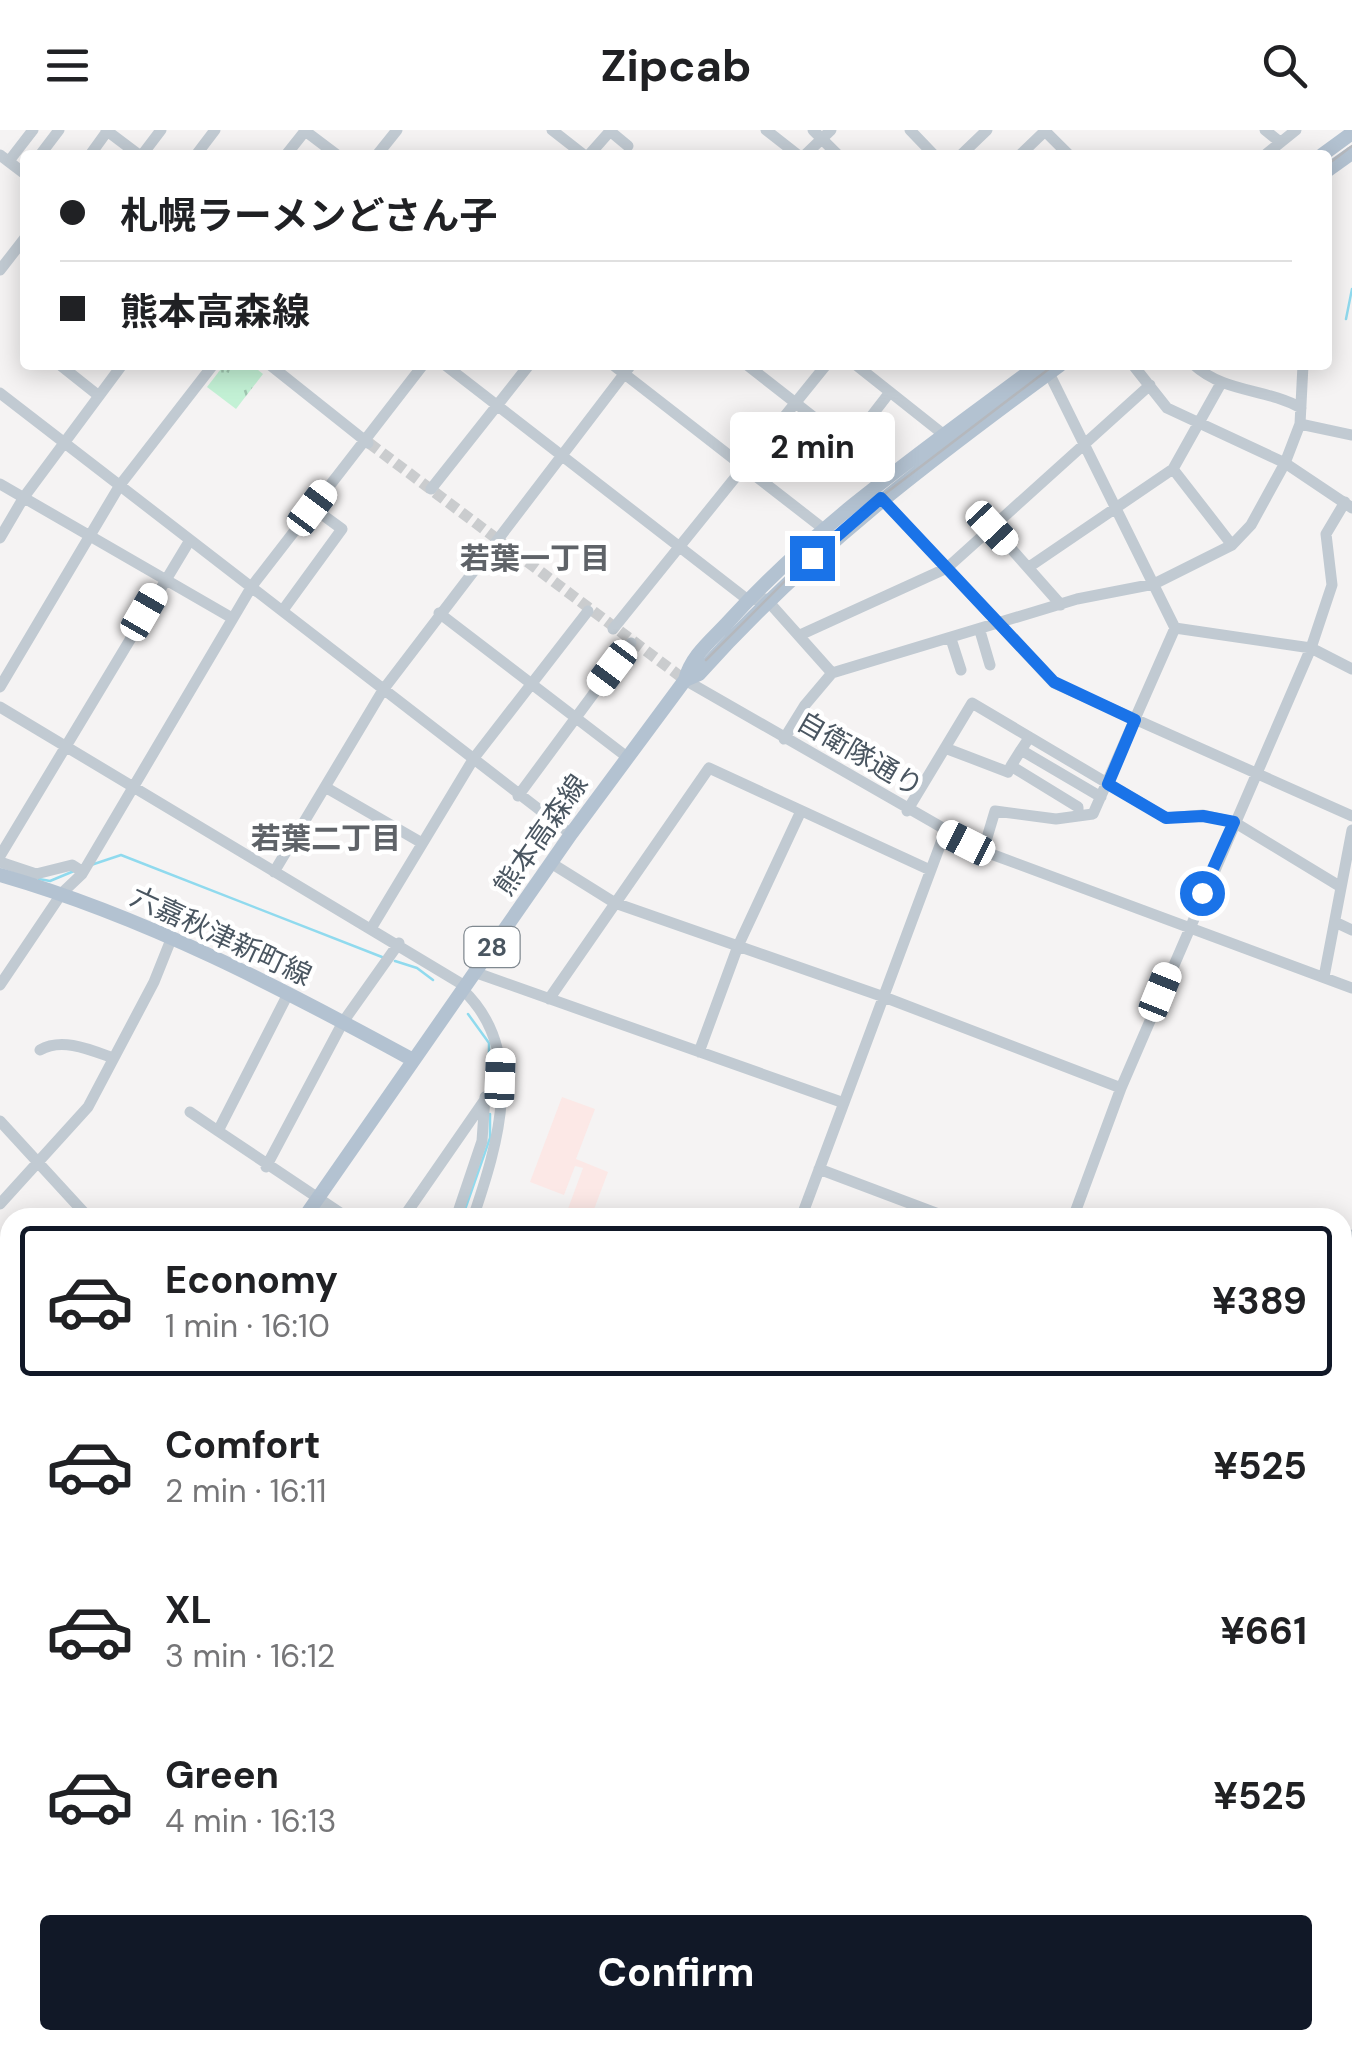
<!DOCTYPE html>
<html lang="en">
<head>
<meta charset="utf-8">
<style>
  body { margin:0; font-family:"DM Sans","Noto Sans JP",sans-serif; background:#f2f2f2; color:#202124; height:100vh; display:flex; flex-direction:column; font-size:38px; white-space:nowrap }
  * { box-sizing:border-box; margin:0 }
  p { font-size:32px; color:#757577 }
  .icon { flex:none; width:55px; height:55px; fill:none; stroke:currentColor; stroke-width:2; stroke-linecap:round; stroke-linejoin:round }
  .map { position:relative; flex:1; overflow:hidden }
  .details { position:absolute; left:0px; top:1078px; width:1352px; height:842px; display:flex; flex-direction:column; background:#fff; border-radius:30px 30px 0 0; box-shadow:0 5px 25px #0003 }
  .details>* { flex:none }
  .guide { position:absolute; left:20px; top:20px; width:1312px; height:220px; border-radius:10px; box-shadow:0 5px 25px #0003; display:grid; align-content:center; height:220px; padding:0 40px; background:#fff }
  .end { position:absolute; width:45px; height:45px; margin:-22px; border:12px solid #1a73e8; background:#fff; box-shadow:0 0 0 5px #fff }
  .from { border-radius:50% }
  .bubble { position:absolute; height:70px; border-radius:10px; background:#fff; box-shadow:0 5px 25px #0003; font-size:32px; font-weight:700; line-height:70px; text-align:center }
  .car { position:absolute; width:30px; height:60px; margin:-30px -15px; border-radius:12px; box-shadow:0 0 8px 2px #0007; background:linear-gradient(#fff 24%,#345 0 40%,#fff 0 76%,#345 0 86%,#fff 0) }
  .guide b { display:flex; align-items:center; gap:35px; height:95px; font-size:38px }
  .guide b+b { border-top:2px solid #e0e0e0 }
  .guide i { width:25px; height:25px; background:#202124 }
  ul { padding:18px 0 0; list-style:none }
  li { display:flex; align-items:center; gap:30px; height:150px; margin:0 20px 15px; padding:0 20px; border:5px solid transparent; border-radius:10px }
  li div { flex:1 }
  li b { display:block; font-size:38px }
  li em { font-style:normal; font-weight:700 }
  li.active { border-color:#111827 }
  li>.icon { width:90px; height:90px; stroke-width:1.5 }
  .action { display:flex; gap:20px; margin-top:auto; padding:20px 40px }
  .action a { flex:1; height:115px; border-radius:10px; background:#111827; color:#fff; font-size:40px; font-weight:700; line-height:115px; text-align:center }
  header { display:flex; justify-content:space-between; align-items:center; height:130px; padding:0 40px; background:#fff; font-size:45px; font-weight:700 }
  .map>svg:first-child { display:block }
</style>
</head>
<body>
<header><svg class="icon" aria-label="menu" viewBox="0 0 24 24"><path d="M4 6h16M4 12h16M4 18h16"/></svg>Zipcab<svg class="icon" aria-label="search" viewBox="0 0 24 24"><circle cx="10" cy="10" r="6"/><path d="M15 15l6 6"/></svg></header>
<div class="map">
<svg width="1352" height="1919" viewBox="0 0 1352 1919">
  <defs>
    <pattern id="park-tufts" width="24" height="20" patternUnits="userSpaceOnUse" patternTransform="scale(2.5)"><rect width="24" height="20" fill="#c3f1d5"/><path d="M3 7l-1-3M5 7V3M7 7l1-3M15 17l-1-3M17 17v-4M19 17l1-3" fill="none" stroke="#a0c6b0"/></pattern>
  </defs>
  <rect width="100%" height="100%" fill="#f5f3f3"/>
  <path fill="#fce8e6" d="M562 967 595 979 576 1029 608 1042 593 1082 605 1087H565L583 1038 575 1036 564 1065 530 1052Z"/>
  <path fill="url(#park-tufts)" d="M224 235H252L263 244 236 279 207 257Z"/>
  <path fill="#c3f1d5" d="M747 1910H898L895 1919H743Z"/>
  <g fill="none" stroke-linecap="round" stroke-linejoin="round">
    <path stroke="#90daee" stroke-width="2.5" d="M1346 189 1352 159
      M91 735 121 725 382 827
      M39 749 50 751 74 741
      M395 831 417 838 433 850
      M468 884 489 913V956
      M462 1088 490 1008V984
      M589 1910 610 1919"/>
    <path stroke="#caccce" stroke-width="11" stroke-dasharray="11 5.5" stroke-linecap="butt" d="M369 313 685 550"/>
    <path stroke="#c1cad2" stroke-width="11" d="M106 0 139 25
      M304 0 337 25
      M552 0 584 25
      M766 0 798 25
      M813 0 838 25
      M910 0 934 25
      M1044 0 1069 25
      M1265 0 1280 12
      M610 1 628 16
      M0 25 25 44
      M40 25 59 0
      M90 25 108 0
      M142 25 161 0
      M196 25 215 0
      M286 25 305 1
      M377 25 397 0
      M589 25 611 0
      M805 25 831 0
      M961 25 987 0
      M1020 25 1046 0
      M1265 25 1296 0
      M9 31 33 0
      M0 140 25 108
      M60 235 99 266
      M270 235 368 313
      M445 235 748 470 766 469 832 543
      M613 235 834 407
      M747 235 889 346
      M856 235 948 308
      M1133 235 1167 278 1285 333 1352 378
      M1194 235C1225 263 1265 258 1301 278
      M0 263 571 704
      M1300 294 1352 305
      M849 315 890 262
      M1173 339 1232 415
      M0 354 232 488
      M431 359 529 235
      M880 367 1054 553 1352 686
      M992 397 1061 475
      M0 408 24 367 122 235
      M1029 437 1173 339 1220 255
      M283 480 342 399 312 377
      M439 483 627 627
      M1175 498 1311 518 1352 539
      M613 499 826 235
      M980 501 990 535
      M800 505 947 438 1150 255
      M951 509 961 540
      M685 550 983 721 1352 858
      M0 557 120 355 213 235
      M0 577 465 856
      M1029 608 1021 620 1101 667
      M784 609 805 575 832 543 1077 469 1154 454 1232 415 1251 395 1285 333 1300 294 1303 235
      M945 618 1008 642 1011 636
      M1021 620 1011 636 1078 677V686
      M325 657 422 713
      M518 666 631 513
      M907 681 972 573 1166 688 1203 685 1234 692 1341 757
      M983 721 995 681 1056 689 1093 684 1175 498 1045 235
      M0 726 190 410
      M0 732 36 744 72 735 83 742
      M551 733 615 773 884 867 1121 958 1073 1088
      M274 742 383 560 631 235
      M1335 792 1352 800
      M372 797 474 628 588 481
      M474 842 844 973
      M1324 847 1352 700
      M0 855 62 763 82 744 252 456 423 235
      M463 860C527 921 498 1014 473 1088
      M288 864 218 1001 348 1088
      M549 869 709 638 930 740
      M40 920C62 907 91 920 113 928
      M699 922 738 816 801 681
      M1121 958 1311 518 1332 455 1326 404 1345 372
      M190 982 218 1001
      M0 991 89 1088
      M266 1037 343 892 399 813
      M819 1039 949 1088
      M0 1074 88 977 154 852 172 807
      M312 1076 330 1088
      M403 1088 500 948
      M456 1088 482 1011 485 967
      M801 1088 945 702
      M1348 1116 1352 1105
      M0 1196 10 1182
      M1342 1301 1352 1274
      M0 1336 10 1320
      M0 1354 10 1360
      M0 1430 10 1414
      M1342 1482 1352 1485
      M1342 1496 1352 1500
      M0 1508 10 1513
      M1342 1667 1352 1642
      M0 1675 10 1679
      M5 1818 10 1797
      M291 1910 307 1919
      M508 1910 510 1919
      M532 1910 535 1919
      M612 1910 636 1919
      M1063 1910 1086 1919
      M365 1911 403 1910
      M0 1912 10 1896
      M121 1914 184 1919
      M61 1919 67 1910
      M199 1919 204 1910
      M277 1919 282 1910
      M437 1919 436 1915 454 1910
      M904 1919 907 1910
      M1116 1919 1121 1910
      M1248 1919 1251 1910"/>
    <path stroke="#b3c2d1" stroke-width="14" d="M1322 25 1352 3
      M1328 40 1352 23
      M685 550C691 525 713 509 730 490 820 391 931 315 1038 235
      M0 745C146 787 281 858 413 930
      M304 1088 571 704 685 550 699 544C808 422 929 331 1060 235
      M0 1556 10 1539"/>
    <path stroke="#b5b8bd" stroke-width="2.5" d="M1328 34 1352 16
      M706 530 831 405 1054 235"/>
  </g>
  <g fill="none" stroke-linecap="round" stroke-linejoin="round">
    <path stroke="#1a73e8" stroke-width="12" d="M812 428 881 368 1054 552 1135 590 1108 654 1166 688 1203 686 1234 692 1202 763"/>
  </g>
  <g text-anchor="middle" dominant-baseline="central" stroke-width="9" stroke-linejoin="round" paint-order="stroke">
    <rect fill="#fff" stroke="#808990" stroke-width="2.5" x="464.5" y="797" width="55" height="40" rx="8"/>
    <g font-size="25" font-weight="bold" fill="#4a5661">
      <text x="492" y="817">28</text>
    </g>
    <g font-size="28" fill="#4a5661" stroke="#fff">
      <text transform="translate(860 624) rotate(30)">自衛隊通り</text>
      <text transform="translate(541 705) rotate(-55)">熊本高森線</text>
      <text transform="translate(221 806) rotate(25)">六嘉秋津新町線</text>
    </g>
    <g font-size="30" font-weight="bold" fill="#5f6368" stroke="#fff">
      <text x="535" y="428">若葉一丁目</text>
      <text x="326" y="708">若葉二丁目</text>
    </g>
  </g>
</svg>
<i class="end from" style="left:1202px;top:763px"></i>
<i class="end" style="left:812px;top:428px"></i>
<div class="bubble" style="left:730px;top:282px;width:165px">2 min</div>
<i class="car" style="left:312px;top:378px;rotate:37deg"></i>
<i class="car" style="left:992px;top:398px;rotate:137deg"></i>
<i class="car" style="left:144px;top:482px;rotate:30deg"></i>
<i class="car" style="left:612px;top:538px;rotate:217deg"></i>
<i class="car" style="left:966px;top:713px;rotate:297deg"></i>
<i class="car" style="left:1160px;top:862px;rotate:22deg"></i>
<i class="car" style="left:500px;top:948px;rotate:2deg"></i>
<div class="guide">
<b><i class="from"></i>札幌ラーメンどさん子</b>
<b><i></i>熊本高森線</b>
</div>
<section class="details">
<ul>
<li class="active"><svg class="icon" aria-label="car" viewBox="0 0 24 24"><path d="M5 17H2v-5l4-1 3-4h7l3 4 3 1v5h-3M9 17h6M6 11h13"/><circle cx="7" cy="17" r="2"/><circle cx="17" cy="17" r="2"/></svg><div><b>Economy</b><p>1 min · 16:10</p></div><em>¥389</em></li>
<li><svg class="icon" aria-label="car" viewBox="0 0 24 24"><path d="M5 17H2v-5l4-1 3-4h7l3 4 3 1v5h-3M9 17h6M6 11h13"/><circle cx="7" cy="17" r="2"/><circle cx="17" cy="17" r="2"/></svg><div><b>Comfort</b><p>2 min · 16:11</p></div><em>¥525</em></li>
<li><svg class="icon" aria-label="car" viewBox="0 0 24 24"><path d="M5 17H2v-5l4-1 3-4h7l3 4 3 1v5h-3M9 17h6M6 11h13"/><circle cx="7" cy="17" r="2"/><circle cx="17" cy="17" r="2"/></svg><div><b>XL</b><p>3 min · 16:12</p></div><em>¥661</em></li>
<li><svg class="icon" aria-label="car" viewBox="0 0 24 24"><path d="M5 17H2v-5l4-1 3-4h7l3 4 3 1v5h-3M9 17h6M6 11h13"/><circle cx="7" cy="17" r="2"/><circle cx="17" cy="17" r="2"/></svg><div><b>Green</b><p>4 min · 16:13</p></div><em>¥525</em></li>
</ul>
<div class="action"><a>Confirm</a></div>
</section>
</div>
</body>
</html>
